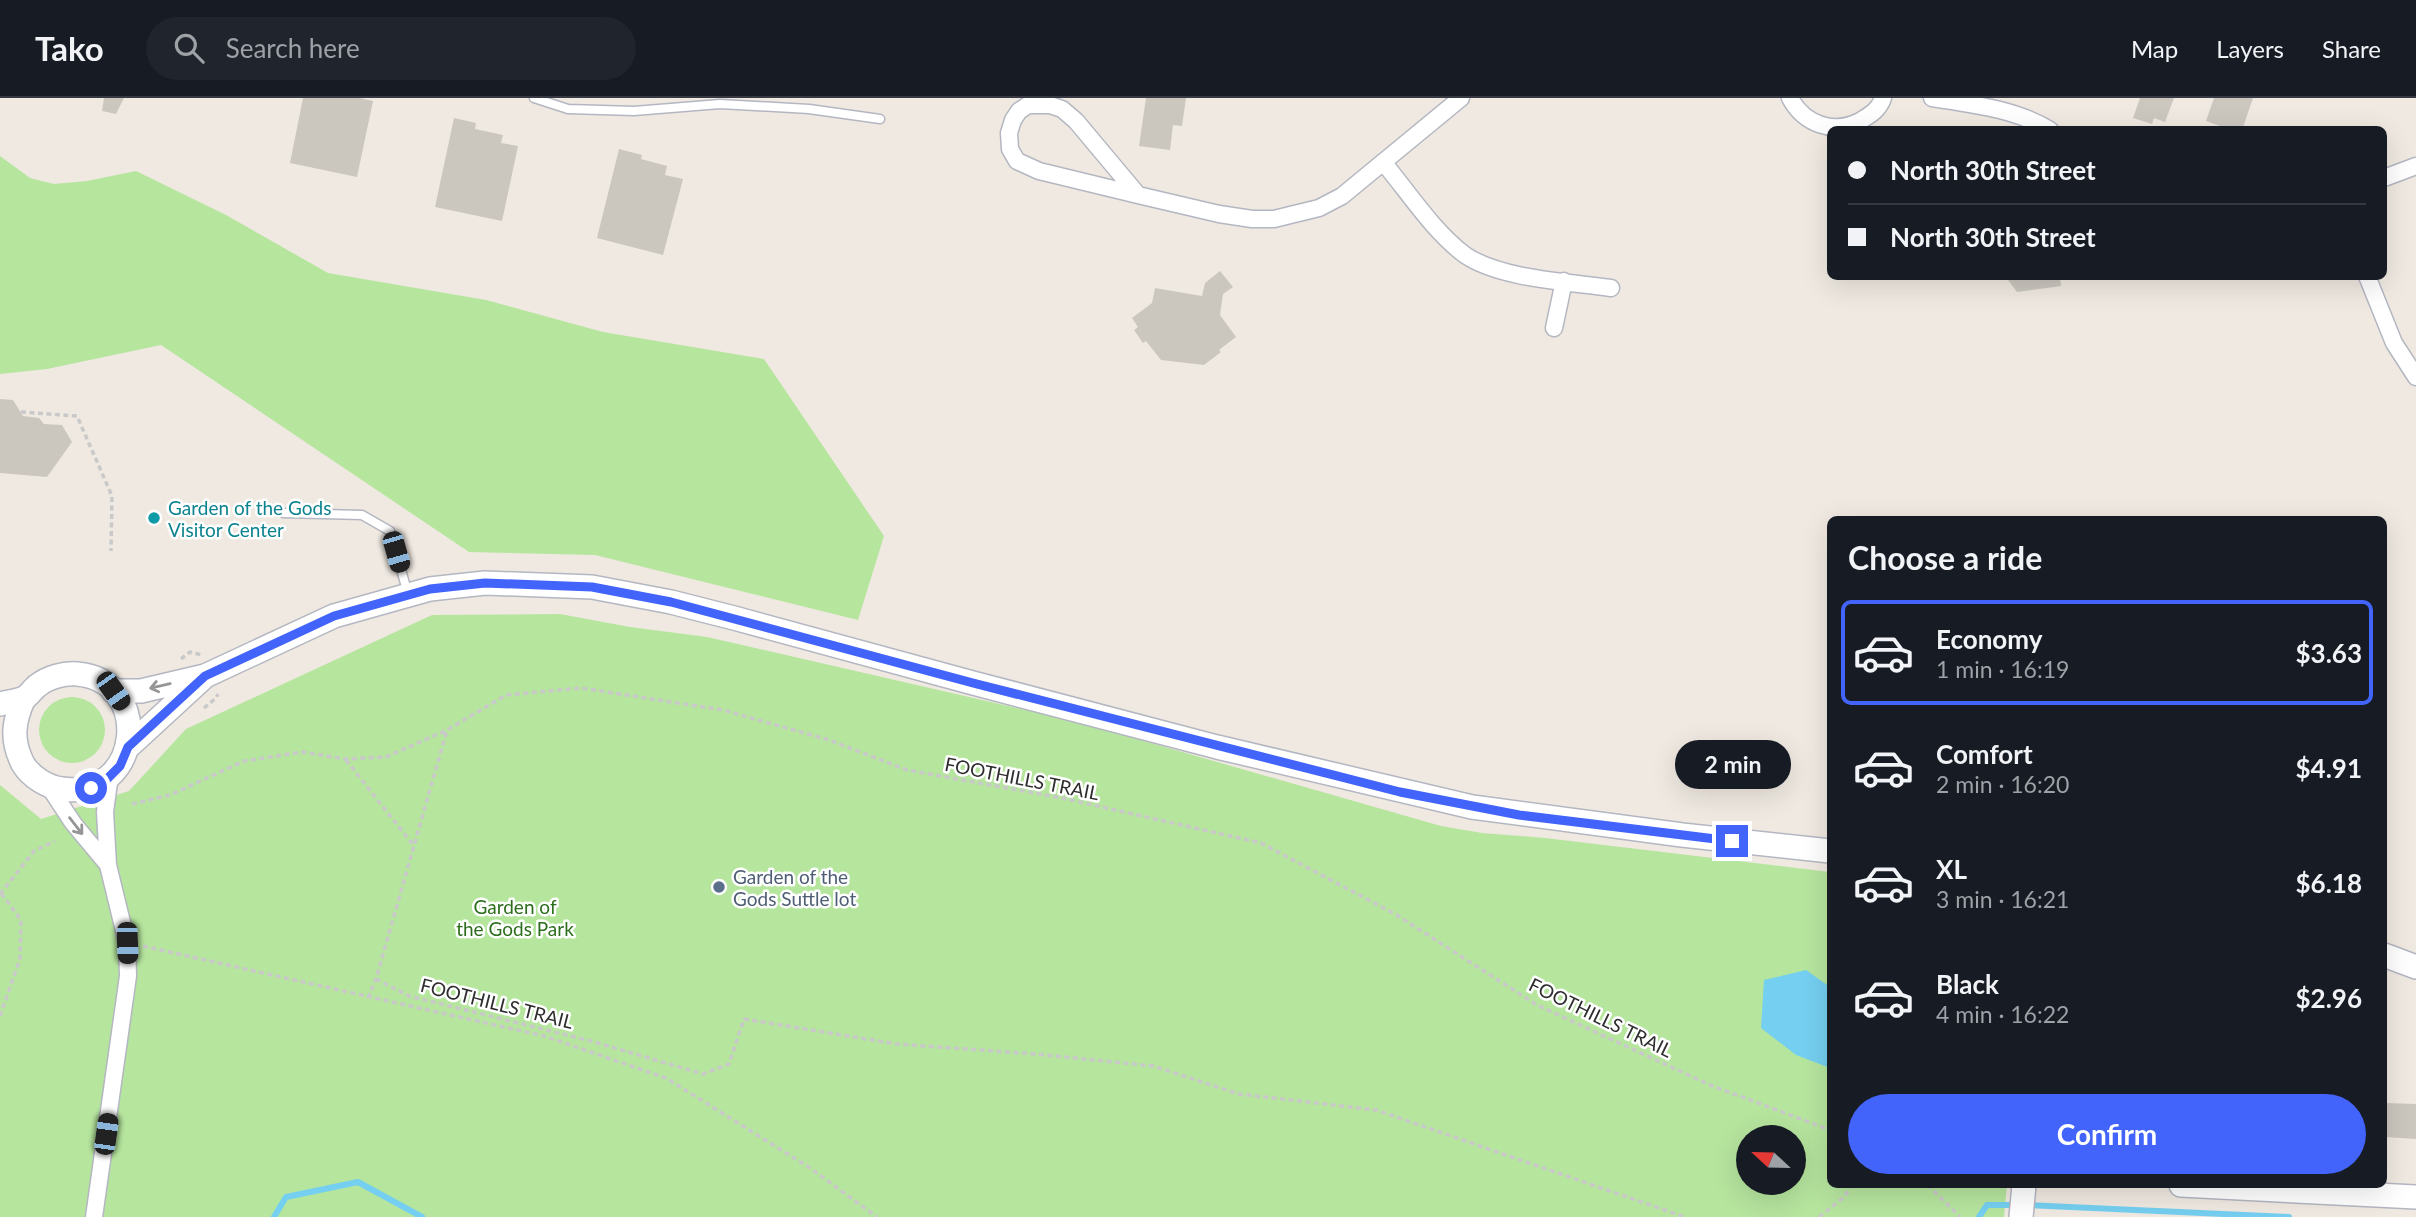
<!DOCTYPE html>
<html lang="en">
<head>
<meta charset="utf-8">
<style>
  body { margin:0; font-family:Lato,sans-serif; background:#20242c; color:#f1f3f6; height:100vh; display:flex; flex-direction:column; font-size:26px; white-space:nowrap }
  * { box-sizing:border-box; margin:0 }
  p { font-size:23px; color:#9ea1a6 }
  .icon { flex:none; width:38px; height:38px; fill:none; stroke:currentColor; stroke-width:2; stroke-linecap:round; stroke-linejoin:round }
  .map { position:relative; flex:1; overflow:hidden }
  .side { position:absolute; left:1827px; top:418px; width:560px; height:672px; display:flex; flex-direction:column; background:#171b24; border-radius:10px; box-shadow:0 7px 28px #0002 }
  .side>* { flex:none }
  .hud { position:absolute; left:1827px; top:28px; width:560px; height:154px; border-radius:10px; box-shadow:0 7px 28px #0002; display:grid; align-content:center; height:154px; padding:0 21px; background:#171b24 }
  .needle { width:46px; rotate:292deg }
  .controls { position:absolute; left:1736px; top:1027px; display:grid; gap:14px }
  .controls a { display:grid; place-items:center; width:70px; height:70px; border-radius:50%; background:#171b24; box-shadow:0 7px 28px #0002; font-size:35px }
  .end { position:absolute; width:32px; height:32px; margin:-16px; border:9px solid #4264fb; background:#fff; box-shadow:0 0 0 4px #fff }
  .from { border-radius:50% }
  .bubble { position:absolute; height:49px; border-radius:24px; background:#171b24; box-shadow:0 7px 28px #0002; font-size:23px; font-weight:700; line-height:49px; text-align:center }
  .car { position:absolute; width:21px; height:42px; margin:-21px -10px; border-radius:9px; box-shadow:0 0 5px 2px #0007; background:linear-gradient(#222 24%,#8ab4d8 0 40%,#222 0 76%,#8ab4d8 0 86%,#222 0) }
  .hud b { display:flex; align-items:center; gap:24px; height:66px; font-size:26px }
  .hud b+b { border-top:2px solid #363941 }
  .hud i { width:18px; height:18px; background:#f1f3f6 }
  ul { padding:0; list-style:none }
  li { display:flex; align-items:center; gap:21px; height:105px; margin:0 14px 10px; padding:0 7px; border:4px solid transparent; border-radius:10px }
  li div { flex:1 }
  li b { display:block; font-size:26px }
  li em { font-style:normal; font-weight:700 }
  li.current { border-color:#4264fb }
  li>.icon { width:63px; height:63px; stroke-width:1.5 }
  h2 { padding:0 21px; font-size:32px; line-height:84px }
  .cta { display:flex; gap:14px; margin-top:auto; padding:14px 21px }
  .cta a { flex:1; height:80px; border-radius:42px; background:#4264fb; color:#fff; font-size:28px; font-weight:700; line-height:80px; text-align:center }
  header { display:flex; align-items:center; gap:42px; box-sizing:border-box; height:98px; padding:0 35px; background:#171b24; border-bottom:2px solid #363941 }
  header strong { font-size:33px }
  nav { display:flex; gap:38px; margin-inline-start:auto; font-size:24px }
  .search { width:490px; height:63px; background:#20242c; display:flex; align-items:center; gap:18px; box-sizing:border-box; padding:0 24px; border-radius:38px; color:#9ea1a6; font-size:26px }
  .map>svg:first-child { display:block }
</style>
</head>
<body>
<header>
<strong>Tako</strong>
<div class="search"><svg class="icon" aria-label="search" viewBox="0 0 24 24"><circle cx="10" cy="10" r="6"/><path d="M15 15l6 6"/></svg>Search here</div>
<nav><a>Map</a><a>Layers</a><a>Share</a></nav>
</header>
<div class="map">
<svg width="2416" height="1119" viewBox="0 0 2416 1119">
  <rect width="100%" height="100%" fill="#efe9e1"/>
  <path fill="#b6e59e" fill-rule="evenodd" d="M0 58 30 80 54 86 87 83 136 73 226 117 328 175 486 202 603 234 764 261 884 438 858 522 595 457 469 454 161 247 47 271 0 276Z
    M560 516 630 529 707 539 1074 623 1441 728 1482 735 1545 740 1830 774V1087H2007L2004 1119H0V687L41 721 129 693 186 631 432 517ZM1748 1040H1794V1085H1748Z
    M39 632a33 33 0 1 1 66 0a33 33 0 1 1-66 0Z"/>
  <path fill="#75cff0" d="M1806 872 1830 889V970L1796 957 1761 930 1764 882Z"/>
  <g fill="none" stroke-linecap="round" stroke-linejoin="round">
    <path stroke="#75cff0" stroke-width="6" d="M2027 1107 2289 1119
      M274 1119 286 1099 358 1084 422 1119
      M1979 1119 1987 1107H2017"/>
  </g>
  <path fill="#cbc7bf" d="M104 0H124L116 16 102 13Z
    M303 0H360L373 3 357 79 290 65Z
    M1146 0H1186L1182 28 1173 27 1170 52 1139 48Z
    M2140 0H2174L2165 24 2154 20 2152 26 2133 20Z
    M2214 0H2253L2242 32H2231L2206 23Z
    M454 20 476 25 475 31 503 37 501 45 518 48 502 123 435 109Z
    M619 51 642 57 641 61 667 68 665 77 683 81 663 157 597 140Z
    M1220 173 1233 189 1223 196 1220 217 1236 239 1219 252 1221 254 1204 267 1161 262 1146 243 1143 245 1134 232 1138 229 1132 220 1152 205 1155 190 1202 198 1205 185Z
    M2005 178H2060L2061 188 2017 194Z
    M0 301 13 302 23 318 39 320 44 326 62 327 72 344 47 379 0 375Z
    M2386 1005 2416 1006V1041L2385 1039Z"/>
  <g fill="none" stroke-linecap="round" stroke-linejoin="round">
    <g stroke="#b4b7c1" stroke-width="11">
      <path id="lane" d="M534 0 568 11 634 13 720 6 809 11 880 21
        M283 415 362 417 390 433 408 496"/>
    </g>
    <g stroke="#b4b7c1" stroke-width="19">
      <path id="street" d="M1790 0C1804 26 1833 37 1860 23 1870 17 1879 12 1883 0
        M1932 0C1971 6 2016 11 2050 32
        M1383 64C1409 95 1433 133 1465 157 1500 181 1569 184 1611 190
        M2384 80 2416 68
        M1138 97 1076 23 1062 11 1050 7H1028L1019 13 1013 22 1009 35 1010 51 1017 63 1039 73 1138 97 1219 116 1252 121H1274L1319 110 1342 98 1461 0
        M2367 178 2394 245 2416 279
        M1554 230 1564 183
        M48 687 73 725 108 767
        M94 1119 128 878 127 845 108 767 105 714 110 677"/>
    </g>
    <g stroke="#b4b7c1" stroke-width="26">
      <path id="secondary" d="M113 593H141L205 578 334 518 430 491 485 485 592 489 671 504 734 520 973 585 1217 649 1472 709 1682 737 1830 753
        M0 606C8 604 19 603 26 599 30 596 33 591 37 588 48 579 64 575 77 576 154 582 142 702 62 691 47 689 31 679 23 666 11 642 13 624 24 600
        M128 649 203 580
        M2384 857 2416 869
        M2181 1087 2416 1099
        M2021 1119 2024 1087"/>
    </g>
    <path stroke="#c9c9c9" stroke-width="3.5" stroke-dasharray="5 3.5" stroke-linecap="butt" d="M21 314 77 318 112 398 111 453
      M181 561 190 554 202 557
      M204 610 216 600 218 596
      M346 662 414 748
      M132 706 170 697 244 663 303 654 345 661 386 659 447 632 506 597 581 590 723 612 829 642 907 672 1062 700 1261 745 1395 816 1537 907 1710 987 1830 1032
      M0 796 34 753 55 743
      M143 848 544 938 666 980 810 1070 877 1119
      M376 881 409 898 591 943 703 976 729 966 744 921 897 946 1036 956 1153 968 1239 996 1376 1012 1685 1119
      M368 900 376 881 447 632
      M0 918 20 861 21 822 1 795
      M1928 1087 1960 1119
      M1819 1119 1844 1099 1852 1087"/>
    <use href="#lane" stroke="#fff" stroke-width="8"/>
    <use href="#street" stroke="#fff" stroke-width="16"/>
    <use href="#secondary" stroke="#fff" stroke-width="23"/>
  </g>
  <defs><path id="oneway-shaft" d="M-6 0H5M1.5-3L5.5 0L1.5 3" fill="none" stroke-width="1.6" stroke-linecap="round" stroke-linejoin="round" transform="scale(1.75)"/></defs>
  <g stroke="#969696">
    <use href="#oneway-shaft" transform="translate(160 588) rotate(167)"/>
    <use href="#oneway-shaft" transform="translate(76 728) rotate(52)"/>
  </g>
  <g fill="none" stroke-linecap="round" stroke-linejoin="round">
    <path stroke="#4264fb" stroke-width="9" d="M91 690 107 681 120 668 128 649 205 578 334 518 430 491 485 485 592 489 671 504 973 585 1400 694 1519 717 1732 743"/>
  </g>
  <circle fill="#0f9aa8" stroke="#fff" stroke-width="2.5" cx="154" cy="420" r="7"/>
  <circle fill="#5c6f8a" stroke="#fff" stroke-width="2.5" cx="719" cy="789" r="7"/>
  <g text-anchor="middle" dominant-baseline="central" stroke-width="5" stroke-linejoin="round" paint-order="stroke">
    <g font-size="19" fill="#0d838f" stroke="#fff" text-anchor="start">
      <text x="168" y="409">Garden of the Gods<tspan x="168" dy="22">Visitor Center</tspan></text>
    </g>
    <g font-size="19" fill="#2e2e2e" stroke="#fff">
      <text transform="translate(1022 680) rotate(11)">FOOTHILLS TRAIL</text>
      <text transform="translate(497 905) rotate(14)">FOOTHILLS TRAIL</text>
      <text transform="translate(1601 919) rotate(26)">FOOTHILLS TRAIL</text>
    </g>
    <g font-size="19" fill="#4e5e75" stroke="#fff" text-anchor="start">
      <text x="733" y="778">Garden of the<tspan x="733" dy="22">Gods Suttle lot</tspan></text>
    </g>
    <g font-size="19" fill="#2c6e1b" stroke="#fff">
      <text x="515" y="808">Garden of<tspan x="515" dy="22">the Gods Park</tspan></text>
    </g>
  </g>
</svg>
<div class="controls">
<a><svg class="needle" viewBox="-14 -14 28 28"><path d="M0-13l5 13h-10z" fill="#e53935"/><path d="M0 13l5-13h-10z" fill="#9ea1a6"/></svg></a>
</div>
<i class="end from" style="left:91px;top:690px"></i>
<i class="end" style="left:1732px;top:743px"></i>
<div class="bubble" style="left:1675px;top:642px;width:116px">2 min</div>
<i class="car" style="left:396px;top:454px;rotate:164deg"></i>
<i class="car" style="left:113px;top:593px;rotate:145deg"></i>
<i class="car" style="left:127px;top:845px;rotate:178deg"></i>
<i class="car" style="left:106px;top:1036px;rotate:8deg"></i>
<div class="hud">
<b><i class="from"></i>North 30th Street</b>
<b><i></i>North 30th Street</b>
</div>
<section class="side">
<h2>Choose a ride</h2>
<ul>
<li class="current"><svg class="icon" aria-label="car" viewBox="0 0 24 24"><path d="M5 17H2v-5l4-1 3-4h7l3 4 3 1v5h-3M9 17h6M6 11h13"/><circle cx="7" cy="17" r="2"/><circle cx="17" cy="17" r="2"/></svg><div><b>Economy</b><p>1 min · 16:19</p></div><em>$3.63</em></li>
<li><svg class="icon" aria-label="car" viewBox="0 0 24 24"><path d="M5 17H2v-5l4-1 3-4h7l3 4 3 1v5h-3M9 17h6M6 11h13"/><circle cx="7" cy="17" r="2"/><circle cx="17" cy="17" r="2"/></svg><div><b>Comfort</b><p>2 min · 16:20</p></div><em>$4.91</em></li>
<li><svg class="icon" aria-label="car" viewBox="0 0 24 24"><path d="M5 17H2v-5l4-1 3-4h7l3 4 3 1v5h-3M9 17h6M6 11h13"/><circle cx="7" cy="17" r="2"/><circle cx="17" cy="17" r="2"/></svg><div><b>XL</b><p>3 min · 16:21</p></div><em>$6.18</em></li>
<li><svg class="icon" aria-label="car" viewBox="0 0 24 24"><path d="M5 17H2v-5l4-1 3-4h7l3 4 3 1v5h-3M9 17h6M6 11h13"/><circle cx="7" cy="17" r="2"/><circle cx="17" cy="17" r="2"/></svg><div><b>Black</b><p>4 min · 16:22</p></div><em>$2.96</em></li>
</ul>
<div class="cta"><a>Confirm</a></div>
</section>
</div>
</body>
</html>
